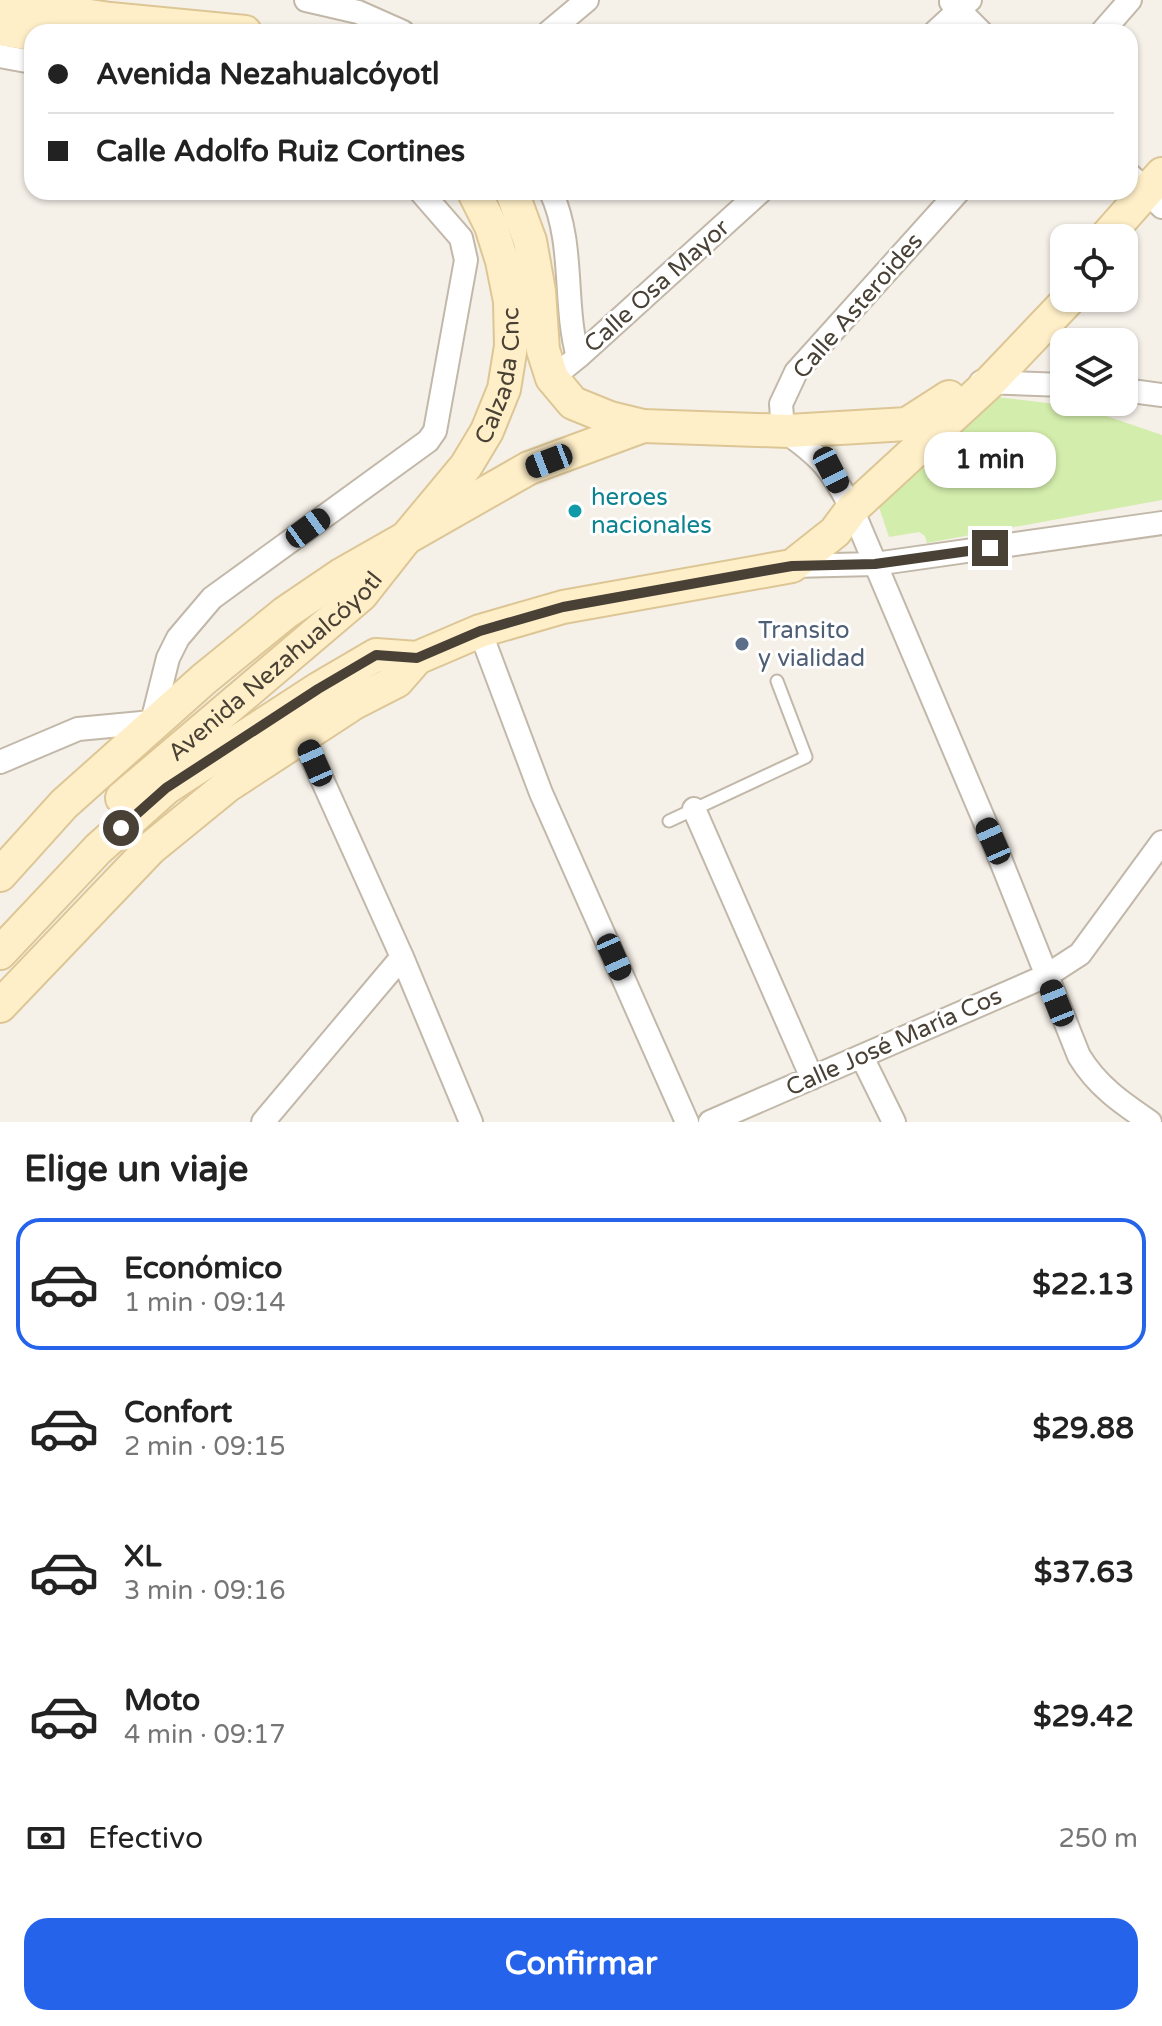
<!DOCTYPE html>
<html lang="es">
<head>
<meta charset="utf-8">
<style>
  body { margin:0; font-family:"Varela Round",sans-serif; background:#f2f2f2; color:#222; height:100vh; display:flex; flex-direction:column; font-size:30px; white-space:nowrap }
  * { box-sizing:border-box; margin:0 }
  p { font-size:26px; color:#767676 }
  .icon { flex:none; width:44px; height:44px; fill:none; stroke:currentColor; stroke-width:2; stroke-linecap:round; stroke-linejoin:round }
  .map { position:relative; height:1122px; overflow:hidden }
  .sheet { display:flex; flex-direction:column; background:#fff; flex:1 }
  .sheet>* { flex:none }
  .banner { position:absolute; left:24px; top:24px; width:1114px; height:176px; border-radius:24px; box-shadow:0 2px 6px #0004; display:grid; align-content:center; height:176px; padding:0 24px; background:#fff }
  .fabs { position:absolute; left:1050px; top:224px; display:grid; gap:16px }
  .fabs a { display:grid; place-items:center; width:88px; height:88px; border-radius:16px; background:#fff; box-shadow:0 2px 6px #0004; font-size:40px }
  .end { position:absolute; width:36px; height:36px; margin:-18px; border:10px solid #494135; background:#fff; box-shadow:0 0 0 4px #fff }
  .from { border-radius:50% }
  .bubble { position:absolute; height:56px; border-radius:24px; background:#fff; box-shadow:0 2px 6px #0004; font-size:26px; font-weight:800; line-height:56px; text-align:center }
  .car { position:absolute; width:24px; height:48px; margin:-24px -12px; border-radius:10px; box-shadow:0 0 6px 2px #0007; background:linear-gradient(#222 24%,#8ab4d8 0 40%,#222 0 76%,#8ab4d8 0 86%,#222 0) }
  .banner b { display:flex; align-items:center; gap:28px; height:76px; font-size:30px }
  .banner b+b { border-top:2px solid #e0e0e0 }
  .banner i { width:20px; height:20px; background:#222 }
  ul { padding:0; list-style:none }
  li { display:flex; align-items:center; gap:24px; height:132px; margin:0 16px 12px; padding:0 8px; border:4px solid transparent; border-radius:24px }
  li div { flex:1 }
  li b { display:block; font-size:30px }
  li em { font-style:normal; font-weight:800 }
  li.active { border-color:#2563eb }
  li>.icon { width:72px; height:72px; stroke-width:1.5 }
  h2 { padding:0 24px; font-size:36px; line-height:96px }
  .pay { display:flex; align-items:center; gap:20px; height:88px; padding:0 24px; font-size:30px }
  .pay p { margin-inline-start:auto }
  .cta { display:flex; gap:16px; margin-top:auto; padding:16px 24px }
  .cta a { flex:1; height:92px; border-radius:24px; background:#2563eb; color:#fff; font-size:32px; font-weight:800; line-height:92px; text-align:center }
  .map>svg:first-child { display:block }
</style>
</head>
<body>
<div class="map">
<svg width="1162" height="1122" viewBox="0 0 1162 1122">
  <rect width="100%" height="100%" fill="#f5f0e8"/>
  <path fill="#d3edac" d="M988 396 1080 407 1162 435V500L927 543 925 536 919 532 889 537 879 507Z"/>
  <g fill="none" stroke-linecap="round" stroke-linejoin="round">
    <g stroke="#c2b8a9" stroke-width="15">
      <path id="lane" d="M669 821 806 757 777 681"/>
    </g>
    <g stroke="#c2b8a9" stroke-width="26">
      <path id="street" d="M306 0 358 12 403 32
        M951 2 981 32
        M549 32 587 0
        M935 32 970 0
        M1102 32 1130 0
        M0 56 32 62
        M1130 175 1162 207
        M551 192C575 244 563 304 578 357
        M958 192 796 372 781 404 783 430C822 458 829 466 852 509L993 841 1079 1056C1097 1086 1122 1103 1150 1122
        M552 378 578 357 760 192
        M981 382 1064 385
        M1124 390 1162 395
        M792 566 875 564 1162 523
        M480 631 541 793 687 1122
        M302 735 402 957 471 1122
        M0 762 78 729 152 722 168 658 178 638 212 598 428 441 435 431 466 260 461 238 421 192
        M694 809 812 1078
        M862 1057 894 1122
        M263 1122 402 957
        M710 1122 1046 976 1080 954 1162 842"/>
    </g>
    <g stroke="#ddc695" stroke-width="36">
      <g id="secondary">
        <path d="M0 3 110 19 245 32"/>
        <path d="M0 29 32 34"/>
        <path d="M512 192 530 241 539 291 543 350 552 378 573 403 610 418 643 426 789 431 907 424 949 397"/>
        <path d="M1105 238 1162 174"/>
        <path id="s1" d="M122 798 361 595 406 538 529 468 643 426"/>
        <path id="s2" d="M0 875 64 804 204 679 285 613 341 575 406 538 466 466 487 431 504 389 511 346 510 301 502 261 491 226 474 192"/>
        <path d="M0 953 98 849 166 788 318 689 376 655 417 658 480 631 563 607 792 566 835 532 852 509 990 382 1070 298"/>
        <path d="M0 1006 151 848 227 786 354 703 397 681 417 658"/>
      </g>
    </g>
    <use href="#lane" stroke="#fff" stroke-width="11"/>
    <use href="#street" stroke="#fff" stroke-width="22"/>
    <use href="#secondary" stroke="#ffefc8" stroke-width="32"/>
  </g>
  <g fill="none" stroke-linecap="round" stroke-linejoin="round">
    <path stroke="#494135" stroke-width="10" d="M121 828 166 788 318 689 376 655 417 658 480 631 563 607 763 571 792 566 875 564 990 548"/>
  </g>
  <circle fill="#0f9aa8" stroke="#fff" stroke-width="3" cx="575" cy="511" r="8"/>
  <circle fill="#5c6f8a" stroke="#fff" stroke-width="3" cx="742" cy="644" r="8"/>
  <g text-anchor="middle" dominant-baseline="central" stroke-width="6" stroke-linejoin="round" paint-order="stroke">
    <g font-size="24" fill="#494135" stroke="#fff">
      <text transform="translate(657 286) rotate(-42)">Calle Osa Mayor</text>
      <text transform="translate(858 306) rotate(-49)">Calle Asteroides</text>
      <text stroke="none"><textPath href="#s2" startOffset="722">Calzada Cnc</textPath></text>
      <text stroke="none"><textPath href="#s1" startOffset="202">Avenida Nezahualcóyotl</textPath></text>
      <text transform="translate(894 1042) rotate(-24)">Calle José María Cos</text>
    </g>
    <g font-size="24" fill="#0d838f" stroke="#fff" text-anchor="start">
      <text x="591" y="497">heroes<tspan x="591" dy="28">nacionales</tspan></text>
    </g>
    <g font-size="24" fill="#4e5e75" stroke="#fff" text-anchor="start">
      <text x="758" y="630">Transito<tspan x="758" dy="28">y vialidad</tspan></text>
    </g>
  </g>
</svg>
<div class="fabs">
<a><svg class="icon" aria-label="locate" viewBox="0 0 24 24"><circle cx="12" cy="12" r="6"/><path d="M12 2v4M12 18v4M2 12h4M18 12h4"/></svg></a>
<a><svg class="icon" aria-label="layers" viewBox="0 0 24 24"><path d="M12 4l9 5-9 5-9-5zM3 14l9 5 9-5"/></svg></a>
</div>
<i class="end from" style="left:121px;top:828px"></i>
<i class="end" style="left:990px;top:548px"></i>
<div class="bubble" style="left:924px;top:432px;width:132px">1 min</div>
<i class="car" style="left:549px;top:461px;rotate:249deg"></i>
<i class="car" style="left:831px;top:470px;rotate:153deg"></i>
<i class="car" style="left:308px;top:528px;rotate:54deg"></i>
<i class="car" style="left:315px;top:763px;rotate:336deg"></i>
<i class="car" style="left:993px;top:841px;rotate:336deg"></i>
<i class="car" style="left:614px;top:957px;rotate:156deg"></i>
<i class="car" style="left:1057px;top:1003px;rotate:338deg"></i>
<div class="banner">
<b><i class="from"></i>Avenida Nezahualcóyotl</b>
<b><i></i>Calle Adolfo Ruiz Cortines</b>
</div>
</div>
<section class="sheet">
<h2>Elige un viaje</h2>
<ul>
<li class="active"><svg class="icon" aria-label="car" viewBox="0 0 24 24"><path d="M5 17H2v-5l4-1 3-4h7l3 4 3 1v5h-3M9 17h6M6 11h13"/><circle cx="7" cy="17" r="2"/><circle cx="17" cy="17" r="2"/></svg><div><b>Económico</b><p>1 min · 09:14</p></div><em>$22.13</em></li>
<li><svg class="icon" aria-label="car" viewBox="0 0 24 24"><path d="M5 17H2v-5l4-1 3-4h7l3 4 3 1v5h-3M9 17h6M6 11h13"/><circle cx="7" cy="17" r="2"/><circle cx="17" cy="17" r="2"/></svg><div><b>Confort</b><p>2 min · 09:15</p></div><em>$29.88</em></li>
<li><svg class="icon" aria-label="car" viewBox="0 0 24 24"><path d="M5 17H2v-5l4-1 3-4h7l3 4 3 1v5h-3M9 17h6M6 11h13"/><circle cx="7" cy="17" r="2"/><circle cx="17" cy="17" r="2"/></svg><div><b>XL</b><p>3 min · 09:16</p></div><em>$37.63</em></li>
<li><svg class="icon" aria-label="car" viewBox="0 0 24 24"><path d="M5 17H2v-5l4-1 3-4h7l3 4 3 1v5h-3M9 17h6M6 11h13"/><circle cx="7" cy="17" r="2"/><circle cx="17" cy="17" r="2"/></svg><div><b>Moto</b><p>4 min · 09:17</p></div><em>$29.42</em></li>
</ul>
<div class="pay"><svg class="icon" aria-label="cash" viewBox="0 0 24 24"><path d="M3 7h18v10H3z"/><circle cx="12" cy="12" r="2"/></svg>Efectivo<p>250 m</p></div>
<div class="cta"><a>Confirmar</a></div>
</section>
</body>
</html>
